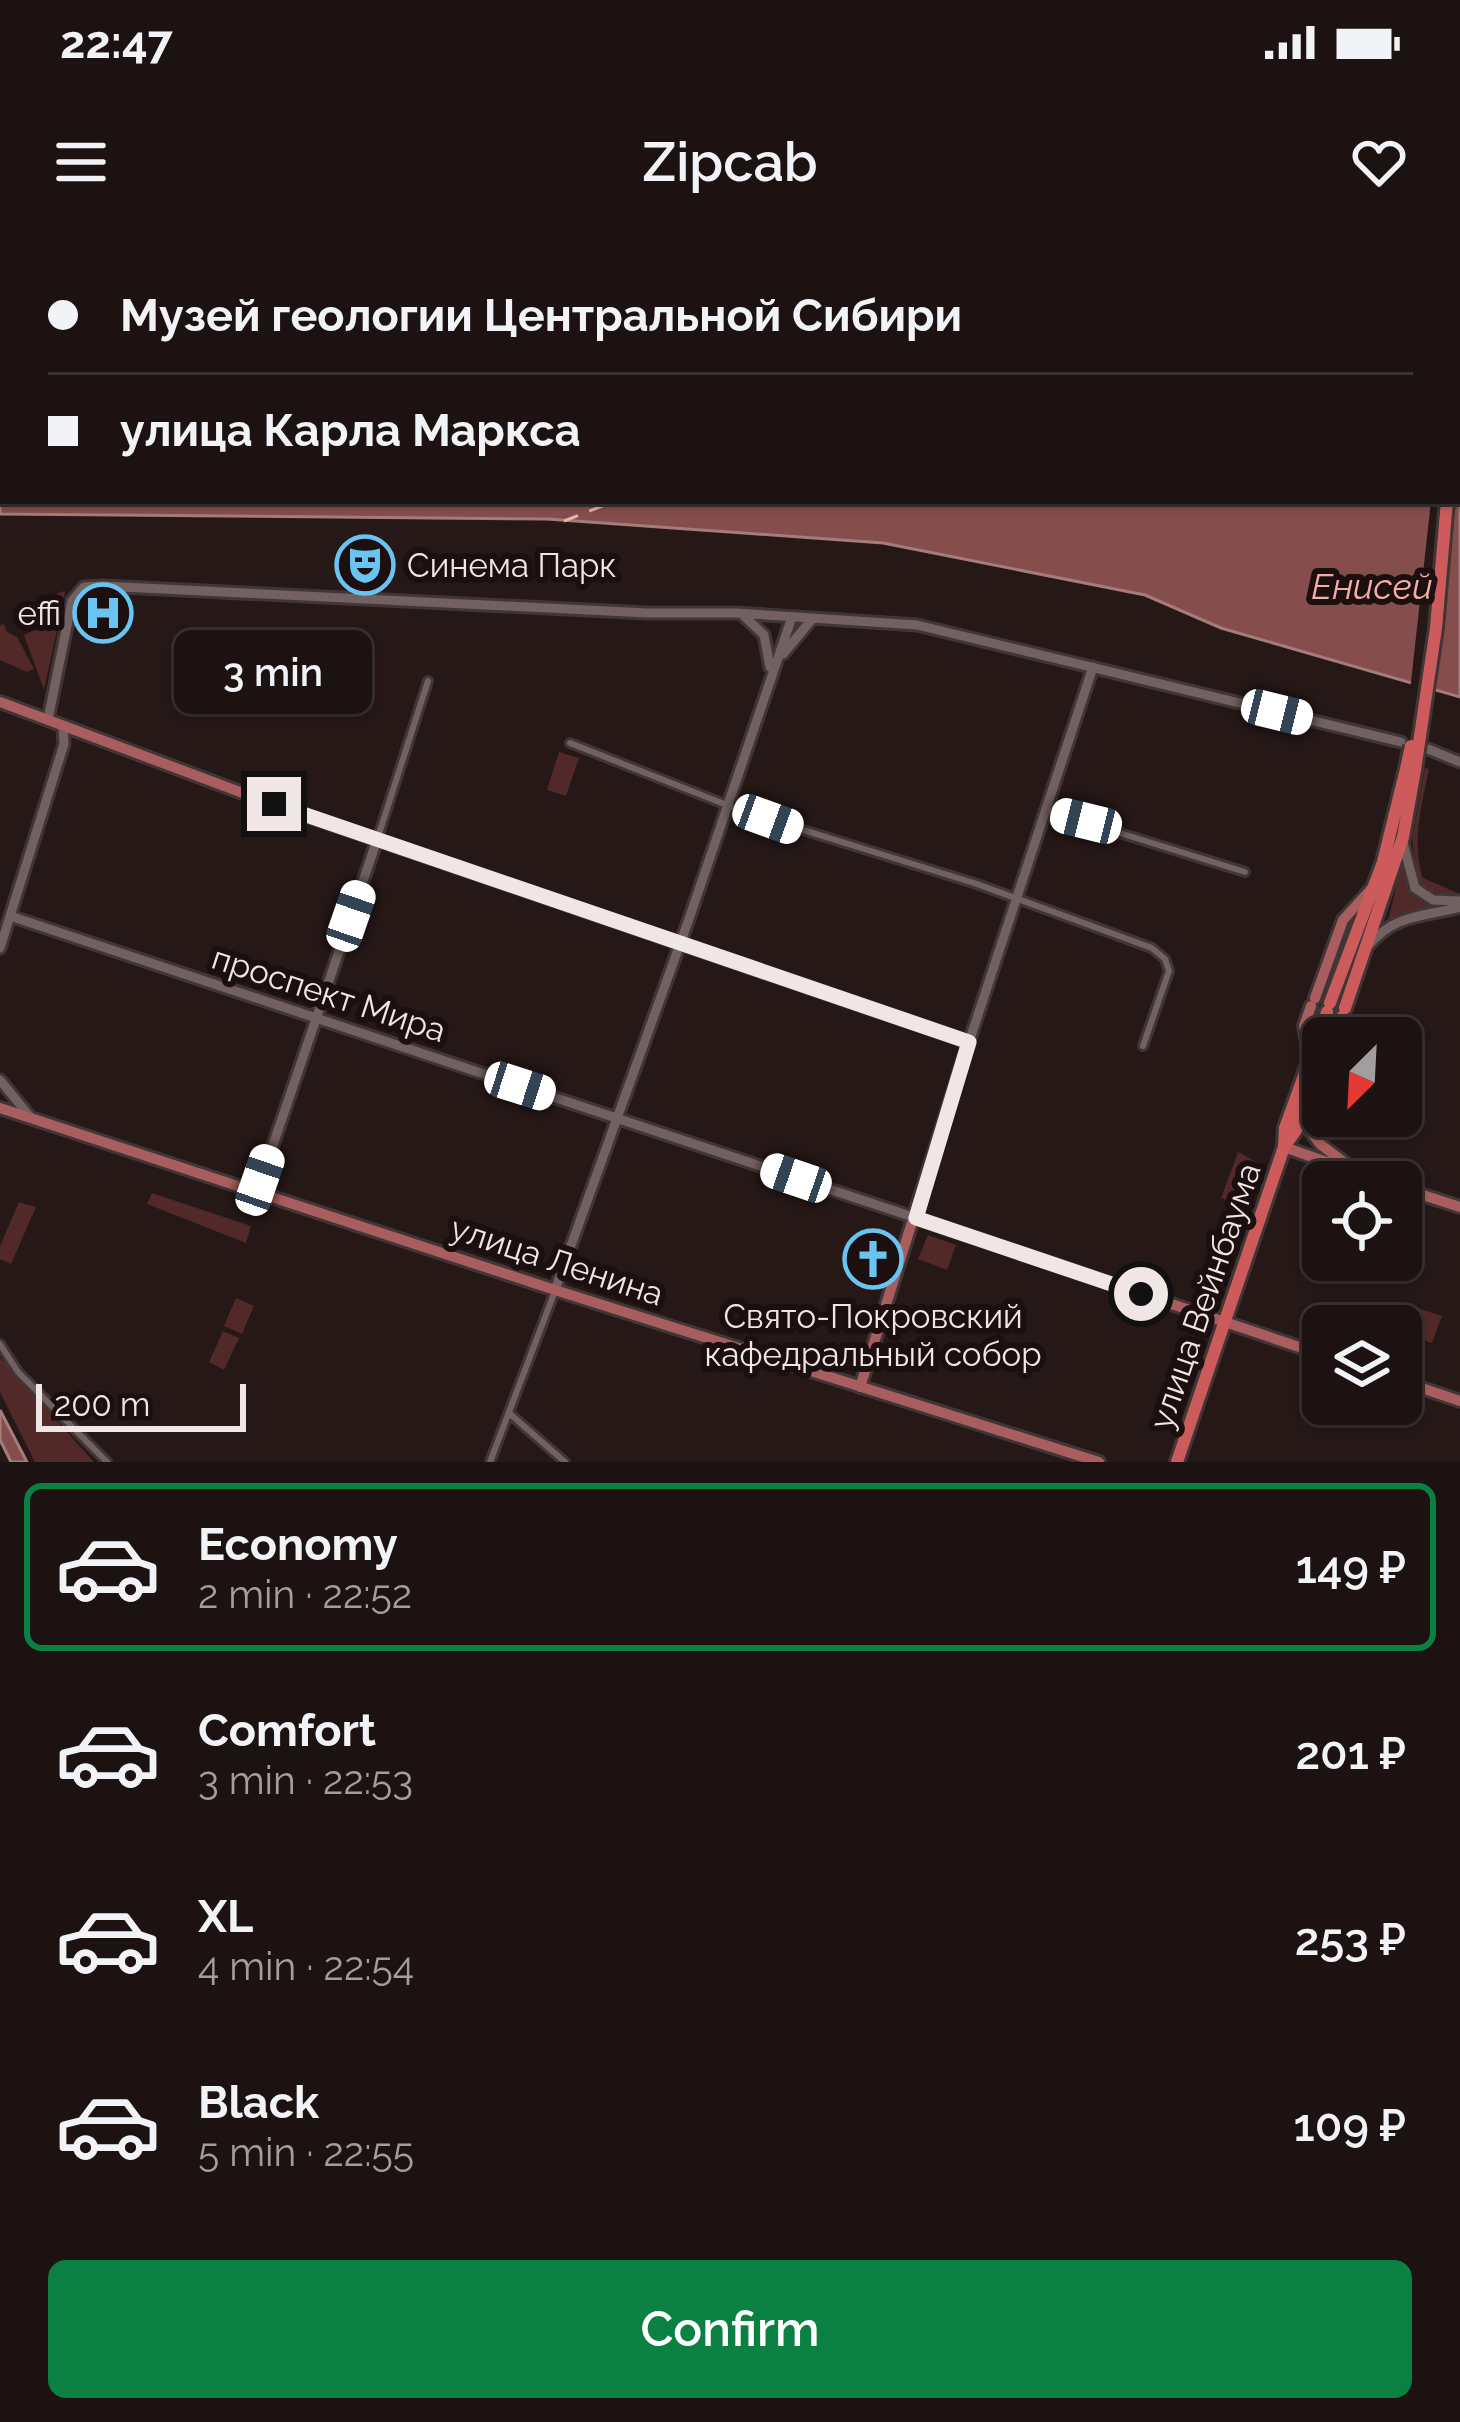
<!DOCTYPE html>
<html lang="en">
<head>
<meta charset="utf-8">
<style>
  body { margin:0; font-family:Raleway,sans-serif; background:#29201f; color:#f1f3f6; height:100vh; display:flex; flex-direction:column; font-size:45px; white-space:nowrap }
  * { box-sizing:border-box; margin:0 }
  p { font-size:39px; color:#a09e9f }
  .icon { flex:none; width:66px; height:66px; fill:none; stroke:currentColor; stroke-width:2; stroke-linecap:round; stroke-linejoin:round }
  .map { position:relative; height:1222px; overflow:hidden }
  .sheet { display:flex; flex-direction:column; background:#1c1211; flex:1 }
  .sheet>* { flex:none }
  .banner { position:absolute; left:0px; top:0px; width:1461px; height:264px; box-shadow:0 3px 9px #0004,0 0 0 3px #3a3231; display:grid; align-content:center; height:264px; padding:0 48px; background:#1c1211 }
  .needle { width:78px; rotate:204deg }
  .controls { position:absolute; left:1302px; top:777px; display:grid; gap:24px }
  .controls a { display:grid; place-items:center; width:120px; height:120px; border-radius:18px; background:#1c1211; box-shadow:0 3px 9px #0004,0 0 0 3px #3a3231; font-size:60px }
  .scale { position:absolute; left:36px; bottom:30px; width:210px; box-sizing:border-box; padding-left:12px; border:6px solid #f0e6e5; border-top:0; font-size:33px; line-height:42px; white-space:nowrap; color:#f0e6e5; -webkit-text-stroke:9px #1c0f0f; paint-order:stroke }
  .end { position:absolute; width:54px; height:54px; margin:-27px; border:15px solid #f0e6e5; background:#111; box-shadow:0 0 0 6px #111 }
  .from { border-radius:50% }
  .bubble { position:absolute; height:84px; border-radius:18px; background:#1c1211; box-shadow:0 3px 9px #0004,0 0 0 3px #3a3231; font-size:39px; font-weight:600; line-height:84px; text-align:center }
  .car { position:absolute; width:36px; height:72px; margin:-36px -18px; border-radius:15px; box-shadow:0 0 9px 3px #0007; background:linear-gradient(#fff 24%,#345 0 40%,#fff 0 76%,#345 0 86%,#fff 0) }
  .banner b { display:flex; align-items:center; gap:42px; height:114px; font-size:45px }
  .banner b+b { border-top:3px solid #3a3231 }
  .banner i { width:30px; height:30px; background:#f1f3f6 }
  ul { padding:21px 0 0; list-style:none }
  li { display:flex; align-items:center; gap:36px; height:168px; margin:0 24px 18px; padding:0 24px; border:6px solid transparent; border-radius:18px }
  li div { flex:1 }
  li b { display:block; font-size:45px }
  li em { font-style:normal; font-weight:600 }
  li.current { border-color:#0b8043 }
  li>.icon { width:108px; height:108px; stroke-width:1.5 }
  .cta { display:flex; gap:24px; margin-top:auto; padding:24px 48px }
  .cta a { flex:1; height:138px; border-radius:18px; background:#0b8043; color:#fff; font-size:48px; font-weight:600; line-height:138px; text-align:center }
  .status { display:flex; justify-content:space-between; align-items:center; height:84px; padding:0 60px; background:#1c1211; direction:ltr }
  .status svg { height:33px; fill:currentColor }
  header { display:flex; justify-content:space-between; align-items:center; height:156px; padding:0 48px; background:#1c1211; font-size:54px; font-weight:600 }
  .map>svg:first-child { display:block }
</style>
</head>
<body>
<div class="status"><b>22:47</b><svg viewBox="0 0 49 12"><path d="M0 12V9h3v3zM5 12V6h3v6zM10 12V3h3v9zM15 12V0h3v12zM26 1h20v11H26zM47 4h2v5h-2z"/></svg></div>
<header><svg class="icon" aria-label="menu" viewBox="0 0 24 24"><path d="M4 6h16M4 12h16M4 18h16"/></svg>Zipcab<svg class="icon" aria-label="heart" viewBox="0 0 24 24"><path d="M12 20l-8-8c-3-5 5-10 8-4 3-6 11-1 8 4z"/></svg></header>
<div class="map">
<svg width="1460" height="1222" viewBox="0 0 1460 1222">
  <rect width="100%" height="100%" fill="#261817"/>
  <path fill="#512928" d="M64 351 65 353 44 450 24 395 38 389 43 360Z
    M4 384 7 392 17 397 34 429 27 432 0 420V385Z
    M559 512 579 518 566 556 547 550Z
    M1425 528 1429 529C1422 563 1411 603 1423 638L1460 654C1442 658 1432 652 1418 642L1412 599Z
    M1402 622 1414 652 1437 665 1399 674 1388 681Z
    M1238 912 1262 925 1248 968 1221 958Z
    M152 953 251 986 246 1003 147 964Z
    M19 962 36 967 11 1024 0 1019V1006Z
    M928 995 956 1005 947 1030 918 1019Z
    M236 1058 254 1066 242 1094 224 1086Z
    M1414 1067 1442 1076 1432 1103 1405 1094Z
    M223 1091 239 1098 224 1130 209 1122Z
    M0 1117 94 1222H35L0 1152Z"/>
  <path fill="#854e4c" stroke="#a57c7a" stroke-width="3" fill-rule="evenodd" d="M0 0H1460V457L1221 388 1145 355 883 303 547 279 0 274ZM3 3H1458V261H3Z
    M0 1170 27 1222H11L0 1200Z"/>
  <path fill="#261817" d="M1431 261H1456L1434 458 1410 451Z"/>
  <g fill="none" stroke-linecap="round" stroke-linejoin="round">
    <path stroke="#f5adaa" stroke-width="3" stroke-dasharray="15 12" stroke-linecap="butt" d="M0 185H3
      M564 281 615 261"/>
    <g stroke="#403636" stroke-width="12">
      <path id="street" d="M570 503 742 571 977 644 1152 708 1165 719 1169 731 1143 806
        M1046 570 1245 632
        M377 600 428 441
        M0 1104 18 1132 107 1222
        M510 1174 565 1222
        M490 1222 555 1051"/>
    </g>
    <g stroke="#403636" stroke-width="15">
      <path id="secondary" d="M744 376 764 395 770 427
        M783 414 813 378
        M48 479 72 361 84 347 102 346 647 373H736L917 385 1401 502
        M1428 509 1460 522
        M1403 603 1415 648 1433 660 1460 661
        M10 676 916 978
        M1369 705C1395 674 1423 677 1460 667
        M0 708 64 504 63 487
        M969 802 1093 427
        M0 840 31 878
        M257 952 377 600
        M555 1050 689 679 792 377"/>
    </g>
    <g stroke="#403636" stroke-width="16">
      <path id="primary" d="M0 462 264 561 969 802 860 1147
        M1315 758 1343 680 1372 648
        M1310 821 1304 786 1311 766
        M1322 840 1309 889 1320 904 1358 933
        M0 868 555 1050 1099 1222
        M1284 907 1384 942
        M1401 948 1460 967
        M916 978 1323 1115
        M1401 1141 1460 1161"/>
    </g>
    <g stroke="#403636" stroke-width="18">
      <path id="highway" d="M1458 67 1460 45
        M1458 142 1460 119
        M1330 763 1383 622 1406 529
        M1345 768 1403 597 1415 530
        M1334 798 1342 777
        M1284 906 1285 888 1327 772
        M1177 1222 1284 907 1296 890 1323 825"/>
    </g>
    <use href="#street" stroke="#726160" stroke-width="6"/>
    <use href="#secondary" stroke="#726160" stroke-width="9"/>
    <use href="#primary" stroke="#a95d5e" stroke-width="10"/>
    <use href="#highway" stroke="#cd5b5c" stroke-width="12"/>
    <g stroke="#403636" stroke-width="18" stroke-linecap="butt">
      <path id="highway-bridge" d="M1406 529 1411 506
        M1415 530 1436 388 1447 261"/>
    </g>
    <use href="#highway-bridge" stroke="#cd5b5c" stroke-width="12"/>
  </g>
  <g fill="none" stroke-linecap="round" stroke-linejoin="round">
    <path stroke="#f0e6e5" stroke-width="15" d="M274 564 969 802 916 978 1141 1054"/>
  </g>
  <defs>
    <g id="theatre-ring" transform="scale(3)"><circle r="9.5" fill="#1c0f0f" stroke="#69c4f1" stroke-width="1.5"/><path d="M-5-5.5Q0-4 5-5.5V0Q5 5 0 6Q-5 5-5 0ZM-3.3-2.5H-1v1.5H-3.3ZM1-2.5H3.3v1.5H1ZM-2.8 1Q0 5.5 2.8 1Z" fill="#69c4f1"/></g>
    <g id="hospital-ring" transform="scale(3)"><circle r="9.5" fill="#1c0f0f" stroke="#69c4f1" stroke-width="1.5"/><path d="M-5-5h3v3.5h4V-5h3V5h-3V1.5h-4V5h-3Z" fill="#69c4f1"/></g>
    <g id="church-ring" transform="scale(3)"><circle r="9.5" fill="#1c0f0f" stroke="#69c4f1" stroke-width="1.5"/><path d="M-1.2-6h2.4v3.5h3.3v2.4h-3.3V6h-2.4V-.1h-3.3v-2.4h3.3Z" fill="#69c4f1"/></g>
  </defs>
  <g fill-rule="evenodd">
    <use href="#theatre-ring" x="365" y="325"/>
    <use href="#hospital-ring" x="103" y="373"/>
    <use href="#church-ring" x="873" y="1019"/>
  </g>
  <g text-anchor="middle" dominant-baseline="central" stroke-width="12" stroke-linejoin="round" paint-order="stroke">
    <g font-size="33" fill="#f0e6e5" stroke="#1c0f0f" text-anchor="start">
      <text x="407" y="325">Синема Парк</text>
      <text x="61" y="373" text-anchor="end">effi</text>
      <text x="873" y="1076" text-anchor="middle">Свято-Покровский<tspan x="873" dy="38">кафедральный собор</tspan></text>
    </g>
    <g font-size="33" fill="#f0e6e5" stroke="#1c0f0f">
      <text transform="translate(329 754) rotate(18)">проспект Мира</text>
      <text transform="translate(557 1021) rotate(18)">улица Ленина</text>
      <text transform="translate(1205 1056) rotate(-71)">улица Вейнбаума</text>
    </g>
    <g font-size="36" font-style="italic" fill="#f5adaa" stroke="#1c0f0f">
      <text x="1372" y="346">Енисей</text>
    </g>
  </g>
</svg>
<div class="controls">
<a><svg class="needle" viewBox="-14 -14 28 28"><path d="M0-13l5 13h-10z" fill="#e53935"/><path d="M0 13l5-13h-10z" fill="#a09e9f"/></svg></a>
<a><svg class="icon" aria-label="locate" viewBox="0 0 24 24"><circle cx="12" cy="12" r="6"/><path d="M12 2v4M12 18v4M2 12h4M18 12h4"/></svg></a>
<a><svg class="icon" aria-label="layers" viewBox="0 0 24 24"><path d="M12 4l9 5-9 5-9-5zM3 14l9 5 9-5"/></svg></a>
</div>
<div class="scale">200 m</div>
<i class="end from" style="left:1141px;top:1054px"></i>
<i class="end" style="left:274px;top:564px"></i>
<div class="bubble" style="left:174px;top:390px;width:198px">3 min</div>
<i class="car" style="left:1277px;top:472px;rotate:104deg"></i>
<i class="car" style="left:768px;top:579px;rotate:110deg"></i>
<i class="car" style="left:1086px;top:581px;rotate:284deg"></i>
<i class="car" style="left:351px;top:676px;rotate:19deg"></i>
<i class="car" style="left:520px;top:846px;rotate:108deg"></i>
<i class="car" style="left:796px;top:938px;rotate:289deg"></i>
<i class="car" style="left:260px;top:940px;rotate:19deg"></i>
<div class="banner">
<b><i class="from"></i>Музей геологии Центральной Сибири</b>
<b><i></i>улица Карла Маркса</b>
</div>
</div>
<section class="sheet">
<ul>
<li class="current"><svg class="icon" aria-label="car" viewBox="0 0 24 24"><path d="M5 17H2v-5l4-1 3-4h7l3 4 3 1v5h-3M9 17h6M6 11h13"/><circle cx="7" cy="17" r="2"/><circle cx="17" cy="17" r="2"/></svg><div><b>Economy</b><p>2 min · 22:52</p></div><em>149 ₽</em></li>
<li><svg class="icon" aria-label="car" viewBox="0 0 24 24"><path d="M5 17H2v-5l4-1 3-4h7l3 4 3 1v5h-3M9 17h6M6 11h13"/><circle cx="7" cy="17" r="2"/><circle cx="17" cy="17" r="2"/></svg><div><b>Comfort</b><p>3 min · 22:53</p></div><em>201 ₽</em></li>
<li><svg class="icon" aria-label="car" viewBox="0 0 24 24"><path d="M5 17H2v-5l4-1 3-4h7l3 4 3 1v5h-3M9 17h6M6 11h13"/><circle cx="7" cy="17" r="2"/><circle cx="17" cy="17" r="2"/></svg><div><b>XL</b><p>4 min · 22:54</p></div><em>253 ₽</em></li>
<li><svg class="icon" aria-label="car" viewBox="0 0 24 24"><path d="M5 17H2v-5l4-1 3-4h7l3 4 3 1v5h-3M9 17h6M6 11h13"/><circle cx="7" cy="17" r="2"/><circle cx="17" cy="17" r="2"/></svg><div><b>Black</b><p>5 min · 22:55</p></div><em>109 ₽</em></li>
</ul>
<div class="cta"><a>Confirm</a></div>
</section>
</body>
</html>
